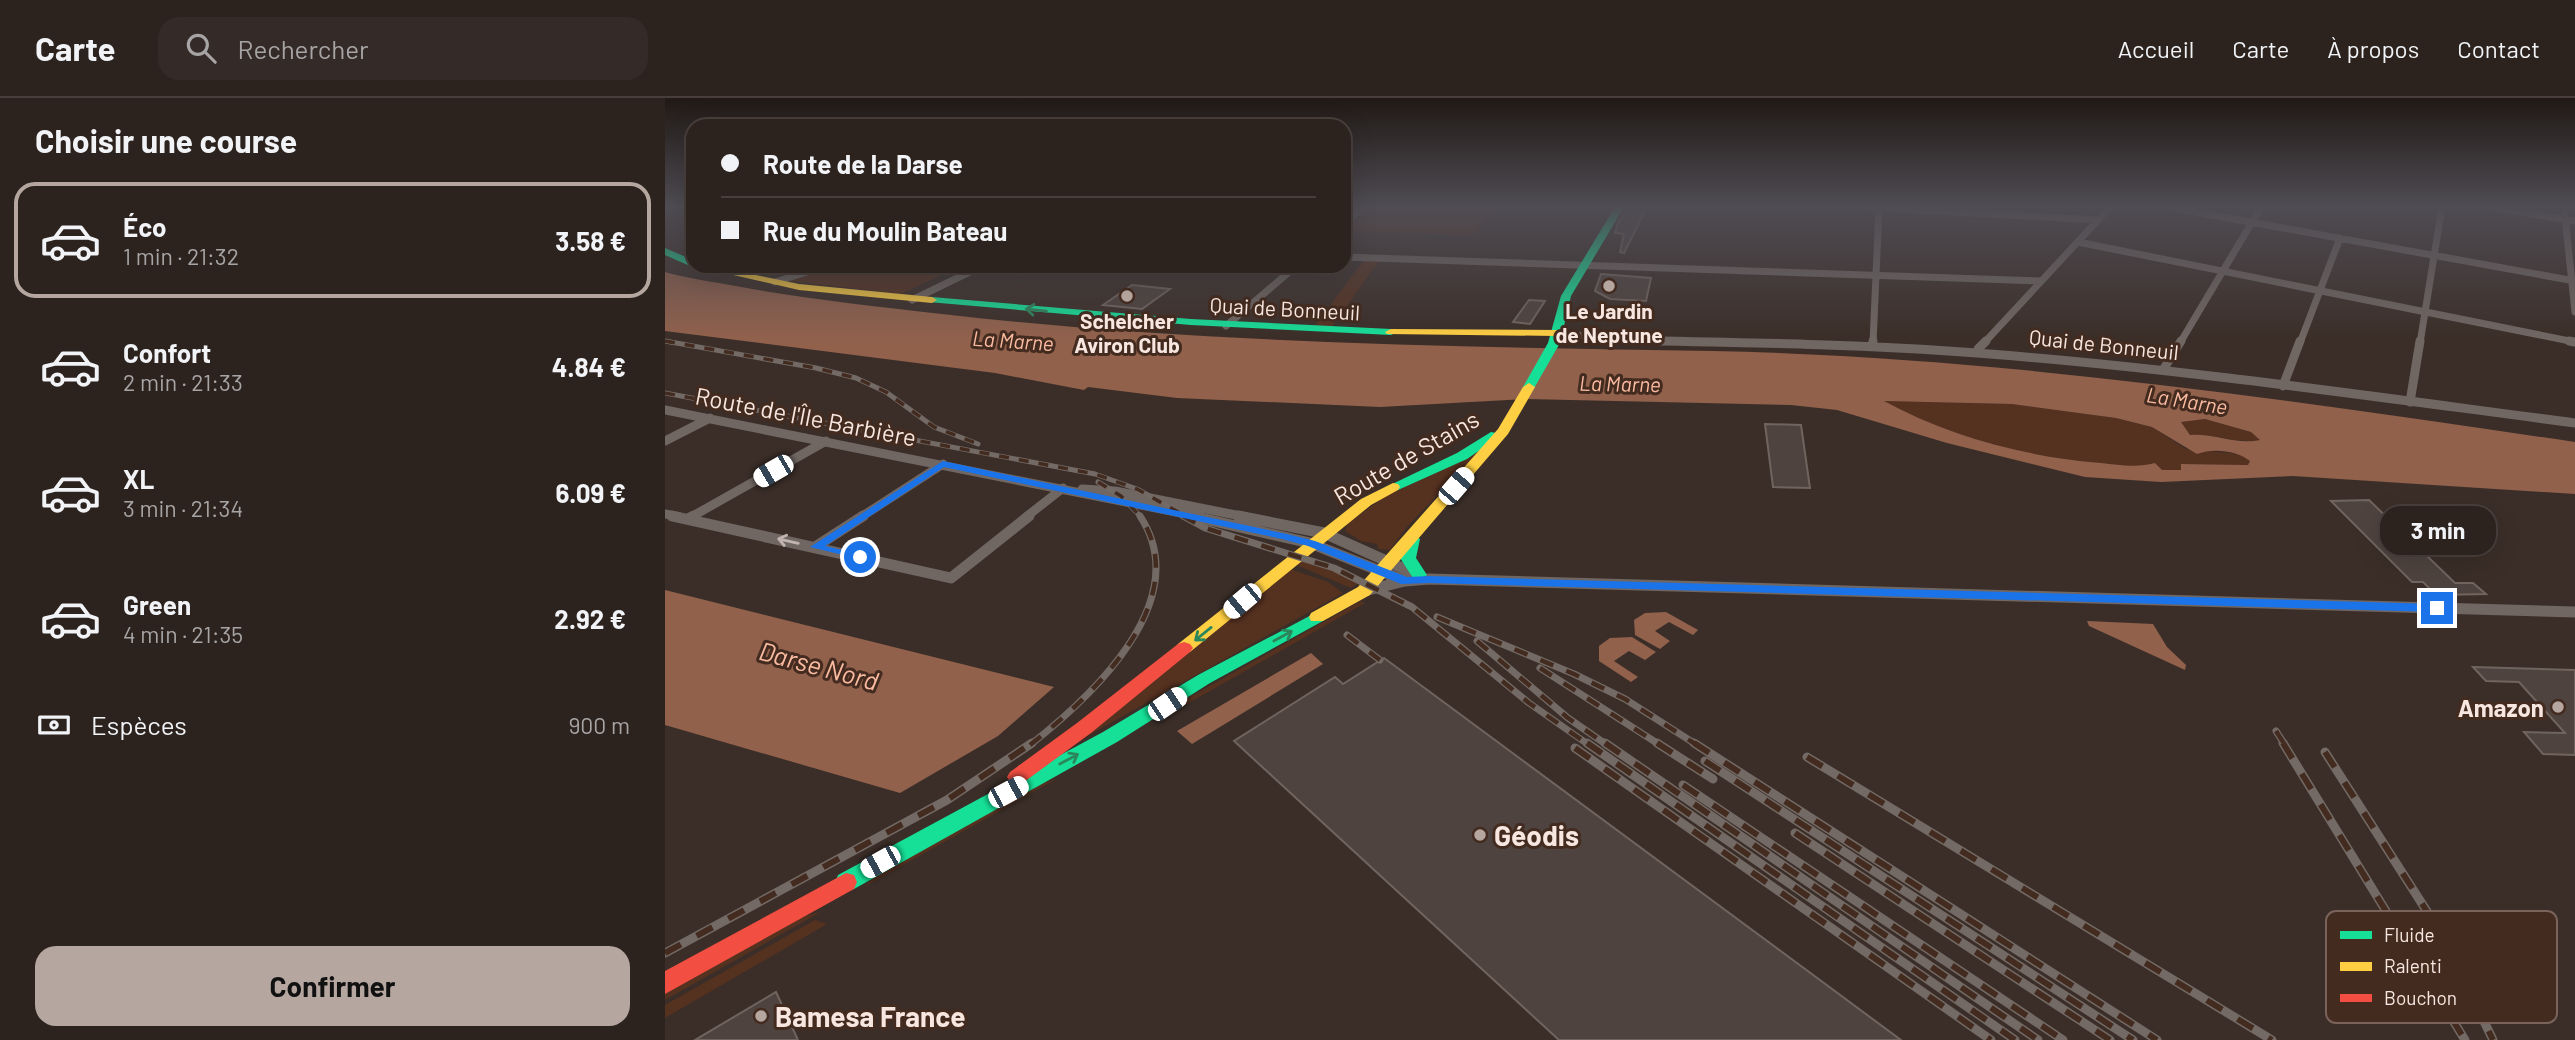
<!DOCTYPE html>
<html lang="fr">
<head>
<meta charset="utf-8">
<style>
  body { margin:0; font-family:Barlow,sans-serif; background:#342a27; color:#f1f3f6; height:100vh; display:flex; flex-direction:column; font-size:26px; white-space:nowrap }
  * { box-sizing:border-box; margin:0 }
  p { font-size:23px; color:#a6a4a4 }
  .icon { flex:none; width:38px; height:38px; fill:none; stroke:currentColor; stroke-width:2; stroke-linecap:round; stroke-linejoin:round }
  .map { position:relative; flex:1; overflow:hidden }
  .details { display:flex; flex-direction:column; background:#2c221e; width:665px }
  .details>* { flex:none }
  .top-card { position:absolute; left:21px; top:21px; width:665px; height:154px; border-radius:21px; box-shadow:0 7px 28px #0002,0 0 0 2px #483f3c; display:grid; align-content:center; height:154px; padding:0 35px; background:#2c221e }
  .end { position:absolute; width:32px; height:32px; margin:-16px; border:9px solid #1a73e8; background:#fff; box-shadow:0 0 0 4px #fff }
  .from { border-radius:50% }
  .bubble { position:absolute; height:49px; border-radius:21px; background:#2c221e; box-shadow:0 7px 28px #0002,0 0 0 2px #483f3c; font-size:23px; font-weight:700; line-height:49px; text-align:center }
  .car { position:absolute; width:21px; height:42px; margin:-21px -10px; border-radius:9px; box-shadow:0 0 5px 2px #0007; background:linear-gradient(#fff 24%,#345 0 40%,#fff 0 76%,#345 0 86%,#fff 0) }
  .top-card b { display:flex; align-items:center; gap:24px; height:66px; font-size:26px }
  .top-card b+b { border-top:2px solid #483f3c }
  .top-card i { width:18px; height:18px; background:#f1f3f6 }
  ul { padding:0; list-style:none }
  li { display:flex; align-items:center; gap:21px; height:116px; margin:0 14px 10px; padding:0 21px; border:4px solid transparent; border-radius:21px }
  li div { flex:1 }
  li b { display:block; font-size:26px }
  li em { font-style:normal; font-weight:700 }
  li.on { border-color:#b6a6a0 }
  li>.icon { width:63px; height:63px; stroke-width:1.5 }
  h2 { padding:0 35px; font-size:32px; line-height:84px }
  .pay { display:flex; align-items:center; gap:18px; height:77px; padding:0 35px; font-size:26px }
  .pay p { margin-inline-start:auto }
  .action { display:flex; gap:14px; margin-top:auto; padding:14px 35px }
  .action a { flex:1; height:80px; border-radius:21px; background:#b6a6a0; color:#111; font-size:28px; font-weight:700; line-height:80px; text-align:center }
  header { display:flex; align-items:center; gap:42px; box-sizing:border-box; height:98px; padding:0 35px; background:#2c221e; border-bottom:2px solid #483f3c }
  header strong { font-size:33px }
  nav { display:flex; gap:38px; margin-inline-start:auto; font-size:24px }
  .search { width:490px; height:63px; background:#342a27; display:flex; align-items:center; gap:18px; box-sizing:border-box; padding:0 24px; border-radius:21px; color:#a6a4a4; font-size:26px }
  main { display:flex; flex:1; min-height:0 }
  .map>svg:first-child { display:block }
</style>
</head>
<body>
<header>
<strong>Carte</strong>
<div class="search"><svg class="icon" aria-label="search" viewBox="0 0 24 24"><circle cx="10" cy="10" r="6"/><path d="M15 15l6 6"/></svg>Rechercher</div>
<nav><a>Accueil</a><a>Carte</a><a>À propos</a><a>Contact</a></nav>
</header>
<main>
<section class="details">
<h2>Choisir une course</h2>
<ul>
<li class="on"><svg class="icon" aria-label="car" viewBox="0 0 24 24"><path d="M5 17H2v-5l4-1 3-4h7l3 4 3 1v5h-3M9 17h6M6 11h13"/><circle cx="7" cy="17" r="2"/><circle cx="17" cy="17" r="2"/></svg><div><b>Éco</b><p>1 min · 21:32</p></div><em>3.58 €</em></li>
<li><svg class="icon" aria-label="car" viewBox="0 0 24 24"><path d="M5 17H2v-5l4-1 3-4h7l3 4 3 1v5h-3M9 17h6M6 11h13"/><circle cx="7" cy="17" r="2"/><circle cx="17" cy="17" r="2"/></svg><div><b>Confort</b><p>2 min · 21:33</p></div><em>4.84 €</em></li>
<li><svg class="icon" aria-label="car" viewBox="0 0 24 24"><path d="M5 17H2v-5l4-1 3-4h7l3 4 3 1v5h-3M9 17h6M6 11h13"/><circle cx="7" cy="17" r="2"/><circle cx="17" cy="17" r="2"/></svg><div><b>XL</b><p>3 min · 21:34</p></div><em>6.09 €</em></li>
<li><svg class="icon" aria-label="car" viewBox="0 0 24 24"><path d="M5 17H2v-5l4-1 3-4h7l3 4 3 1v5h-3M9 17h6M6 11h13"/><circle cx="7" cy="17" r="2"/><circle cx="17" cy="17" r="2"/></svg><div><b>Green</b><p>4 min · 21:35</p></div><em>2.92 €</em></li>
</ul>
<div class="pay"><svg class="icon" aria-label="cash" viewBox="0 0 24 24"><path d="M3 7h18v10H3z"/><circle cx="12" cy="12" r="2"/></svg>Espèces<p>900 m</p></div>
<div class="action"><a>Confirmer</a></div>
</section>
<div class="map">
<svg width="1910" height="942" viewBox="0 0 1910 942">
  <rect width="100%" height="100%" fill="#3b2e28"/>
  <path fill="#553120" d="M704 109H831L809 137 679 133Z
    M699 162 714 163 666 230 649 229Z
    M170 168H295L236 196 126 183Z
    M1217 303 1347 306 1451 320 1487 329 1521 351 1577 356 1585 363 1583 367 1516 366V372H1497L1490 366C1474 370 1458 367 1441 366 1364 360 1286 339 1217 303Z
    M1540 321 1586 334 1596 342C1571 346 1549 335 1525 337L1516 324Z
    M813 354 741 430 725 452 713 451 712 446 696 443 680 433 683 425 728 393Z
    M635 461 695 484 686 490 629 466Z
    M622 470 663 484 678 495 424 637 418 638Z
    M696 503 700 505 522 606 518 603Z
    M393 680 199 789 214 775 365 690Z
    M156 814 152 816 0 902V895L138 818Z
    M150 822 162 826 0 920V907Z"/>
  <path fill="#91614c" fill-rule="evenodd" d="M0 174C24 181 51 184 76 189 142 201 209 208 277 216 532 245 790 249 1047 253 1337 259 1623 302 1910 344V396L1628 378 1496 384 1420 379 1282 345 1172 312 1126 307 862 301 715 309 512 300 423 289 419 292 330 275 0 233ZM1219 303 1347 306 1451 320 1487 329 1532 356C1547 350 1572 352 1585 363L1583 367 1516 366V372H1497L1490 365C1472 370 1455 367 1436 365 1362 359 1285 339 1219 303ZM1540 321 1586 334 1595 342C1571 347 1549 335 1525 337L1516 324Z
    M0 492 389 589 333 638 235 695 0 627Z
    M1001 514 1033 532 1028 537 1004 524 990 533 1005 543 995 551 970 537 969 522 980 515Z
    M1422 523 1488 526 1502 549 1521 567 1520 572 1424 528Z
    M967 539 991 554 980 562 964 553 949 563 973 579 966 584 934 563V548L945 540Z
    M646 555 658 566 527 646 512 633Z"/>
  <path fill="#4e433e" stroke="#70645e" stroke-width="2" d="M965 109H982L959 155 955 154 959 136 950 135 953 125Z
    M936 176 986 180 981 203 945 201 930 193Z
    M467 187 505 191 477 211 438 207Z
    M864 202 880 203 865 226 848 224Z
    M1100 326 1136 327 1145 390 1108 389Z
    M1704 402 1790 485H1808L1821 496 1771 497 1758 484H1747L1666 403Z
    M719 560 1236 942H894L569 643 670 579 678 586Z
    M1808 569 1910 572V657L1878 656 1859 634 1900 635 1854 584 1821 583Z
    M111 894 133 942H30Z"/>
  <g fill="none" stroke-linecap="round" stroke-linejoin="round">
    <path stroke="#706662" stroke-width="7" d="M1197 109 1433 122
      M1503 109 1910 183
      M1822 109 1910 123
      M1899 109 1910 214
      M679 126 698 109
      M1413 144 1910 244
      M679 159 1376 183
      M110 184 161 168
      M247 202 317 168
      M561 228 631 168
      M892 235 962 242 1067 245
      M1208 245 1214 109
      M1319 245 1445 109
      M1515 245 1596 109
      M1635 245 1675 140
      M1755 245 1777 109"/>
    <path stroke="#706662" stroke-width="9" d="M995 243C1101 245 1206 247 1312 255 1512 270 1711 299 1910 325
      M1904 243 1910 244
      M1208 248V243
      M1313 255V251L1321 243
      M1498 272 1516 243
      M1618 288 1635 243
      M1745 304 1755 243
      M0 312 536 419
      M0 343 45 320
      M417 391 450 393 581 419
      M0 416 15 419
      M26 419 161 343
      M196 419 278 366
      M361 419 398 390"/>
    <path stroke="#706662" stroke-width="11" d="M7 418 286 480 364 418
      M527 418 645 445 740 483
      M573 418 659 435 755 478
      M23 421 29 418
      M150 449 198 418
      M699 493 740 483 764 481 1910 514"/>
    <path fill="#16e098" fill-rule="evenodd" d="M950 109H959L906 198 895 245 868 292H860L858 289 883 245 896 198Z
      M0 150 28 162V168H32H25L0 157Z
      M267 199 526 221 726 231 732 234 726 237 526 227 263 204V200Z
      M826 334 831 335V341L802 361 733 392H723L721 389 792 355Z
      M747 436 755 441 751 460 762 477 754 482 748 480 735 460 739 441Z
      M652 514 658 515 660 519 658 523 545 585 452 644 189 791 181 793 173 791 170 784 173 777 438 634 533 577Z"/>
    <path fill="#ffcf43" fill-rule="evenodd" d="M29 168H48L134 186 267 199 272 202 267 205 134 192Z
      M726 231 892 232 898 235 892 238 722 236 720 234Z
      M864 285 870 289 843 336 705 497 658 523H646L644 519 646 515 693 489 833 331 858 289Z
      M728 385 733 386 735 389 733 392 706 407 525 554H513L510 550 513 546 696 401Z"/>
    <path fill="#f24e42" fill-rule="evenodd" d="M519 544 525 546 528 550 525 554 426 635 359 684 352 687 345 684 342 679 345 674 412 625 513 546Z
      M181 775 189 777 192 784 189 791 0 896V873Z"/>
    <g stroke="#736a65" stroke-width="4.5">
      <path id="rail-far3" d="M0 243 9 245"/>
    </g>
    <g stroke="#736a65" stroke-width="5">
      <path id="rail-far2" d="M0 243 151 270 191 280 221 294 269 329 313 346
        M0 295 430 376 472 391 522 419
        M433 384 456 398 476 419"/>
    </g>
    <g stroke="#736a65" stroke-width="7">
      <path id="rail-far1" d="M518 418 540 430 669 470 747 509 864 605 924 647
        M772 519 909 576 960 601 1032 647
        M682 537 715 562
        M812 543 903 620 942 647
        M875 570 995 647
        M1611 633 1620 647
        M365 647C426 599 531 503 475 418"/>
    </g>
    <g stroke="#736a65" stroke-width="9">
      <path id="rail" d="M922 645 1350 942
        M940 645 1373 942
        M992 645 1048 681
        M1029 645 1492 942
        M1618 645 1800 942
        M910 650 1326 942
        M1660 654 1779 840 1828 942
        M1142 659 1607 942
        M1040 663 1468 942
        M1018 687 1398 942
        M1130 735 1445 942
        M0 855 282 702 367 645"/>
    </g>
    <use href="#rail-far3" stroke="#432b20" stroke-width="2.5" stroke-dasharray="8" stroke-linecap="butt"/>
    <use href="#rail-far2" stroke="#432b20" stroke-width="3.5" stroke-dasharray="10" stroke-linecap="butt"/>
    <use href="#rail-far1" stroke="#432b20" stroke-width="4.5" stroke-dasharray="14" stroke-linecap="butt"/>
    <use href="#rail" stroke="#432b20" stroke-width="6" stroke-dasharray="18" stroke-linecap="butt"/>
  </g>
  <defs><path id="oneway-shaft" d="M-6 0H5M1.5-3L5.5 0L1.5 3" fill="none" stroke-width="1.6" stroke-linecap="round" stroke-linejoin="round" transform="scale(1.75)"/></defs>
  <g stroke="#2c865c">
    <use href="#oneway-shaft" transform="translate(371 212) rotate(-174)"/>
    <use href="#oneway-shaft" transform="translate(538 536) rotate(141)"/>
    <use href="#oneway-shaft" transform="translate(618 538) rotate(-29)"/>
    <use href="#oneway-shaft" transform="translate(404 661) rotate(-28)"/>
  </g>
  <use stroke="#c2b3ae" href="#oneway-shaft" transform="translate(123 443) rotate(-167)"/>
  <linearGradient id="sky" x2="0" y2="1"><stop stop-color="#201916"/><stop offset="0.45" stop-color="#4f4c53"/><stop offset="1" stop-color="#4f4c53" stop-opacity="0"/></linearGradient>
  <rect width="1910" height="241" fill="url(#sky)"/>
  <path fill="#1a73e8" d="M278 363 622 436 650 443 742 479 764 478 1772 506 1778 510 1772 514 764 485 736 486 643 448 617 441 279 369 160 448 199 457V462L145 449Z"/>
  <g fill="#b6a6a0" stroke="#432b20" stroke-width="2.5">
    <circle cx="944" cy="188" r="7"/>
    <circle cx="462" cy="198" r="7"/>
    <circle cx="1893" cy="609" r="7"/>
    <circle cx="815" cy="737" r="7"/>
    <circle cx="96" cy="918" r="7"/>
  </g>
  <g text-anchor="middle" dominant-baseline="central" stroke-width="6" stroke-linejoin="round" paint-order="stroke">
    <g font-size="21" fill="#f8e7e0" stroke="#432b20">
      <text transform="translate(620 210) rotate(3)">Quai de Bonneuil</text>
      <text transform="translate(1439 246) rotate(6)">Quai de Bonneuil</text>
    </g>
    <g font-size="21" font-weight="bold" fill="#f8e7e0" stroke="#432b20">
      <text x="944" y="212">Le Jardin<tspan x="944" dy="24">de Neptune</tspan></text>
      <text x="462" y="222">Schelcher<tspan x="462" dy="24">Aviron Club</tspan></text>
    </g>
    <g font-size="21" font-style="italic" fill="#fbbba0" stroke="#432b20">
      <text transform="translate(348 242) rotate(4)">La Marne</text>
      <text transform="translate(955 285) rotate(1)">La Marne</text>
      <text transform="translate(1522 302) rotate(9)">La Marne</text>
    </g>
    <g font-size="24" fill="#f8e7e0" stroke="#432b20">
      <text transform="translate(141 318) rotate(11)">Route de l'Île Barbière</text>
      <text transform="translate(741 359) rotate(-30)">Route de Stains</text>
    </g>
    <g font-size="24" font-weight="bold" fill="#f8e7e0" stroke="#432b20" text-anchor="end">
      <text x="1879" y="609">Amazon</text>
    </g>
    <g font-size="26" font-style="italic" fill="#fbbba0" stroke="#432b20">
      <text transform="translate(154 567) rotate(15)">Darse Nord</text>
    </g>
    <g font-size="28" font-weight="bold" fill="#f8e7e0" stroke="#432b20" text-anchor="start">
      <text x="829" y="737">Géodis</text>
      <text x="110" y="918">Bamesa France</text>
    </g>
  </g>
  <rect x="1661" y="813" width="231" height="112" rx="10" fill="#432b20" stroke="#79635a" stroke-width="2"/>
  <rect x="1675" y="833" width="32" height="8" fill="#16e098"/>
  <rect x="1675" y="864" width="32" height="9" fill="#ffcf43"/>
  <rect x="1675" y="896" width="32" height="8" fill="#f24e42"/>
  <g font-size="19" fill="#f8e7e0">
    <text x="1719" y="844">Fluide</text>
    <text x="1719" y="875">Ralenti</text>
    <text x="1719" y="907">Bouchon</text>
  </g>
</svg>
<i class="end from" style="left:195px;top:459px"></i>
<i class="end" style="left:1772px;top:510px"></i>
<div class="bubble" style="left:1715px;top:408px;width:116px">3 min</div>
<i class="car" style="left:108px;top:373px;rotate:240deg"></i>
<i class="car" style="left:791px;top:388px;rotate:41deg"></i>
<i class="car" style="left:577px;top:503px;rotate:230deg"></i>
<i class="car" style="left:502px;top:606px;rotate:56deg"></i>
<i class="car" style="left:343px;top:694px;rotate:62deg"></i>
<i class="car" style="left:215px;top:764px;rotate:241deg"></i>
<div class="top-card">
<b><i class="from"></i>Route de la Darse</b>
<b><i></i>Rue du Moulin Bateau</b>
</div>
</div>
</main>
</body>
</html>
